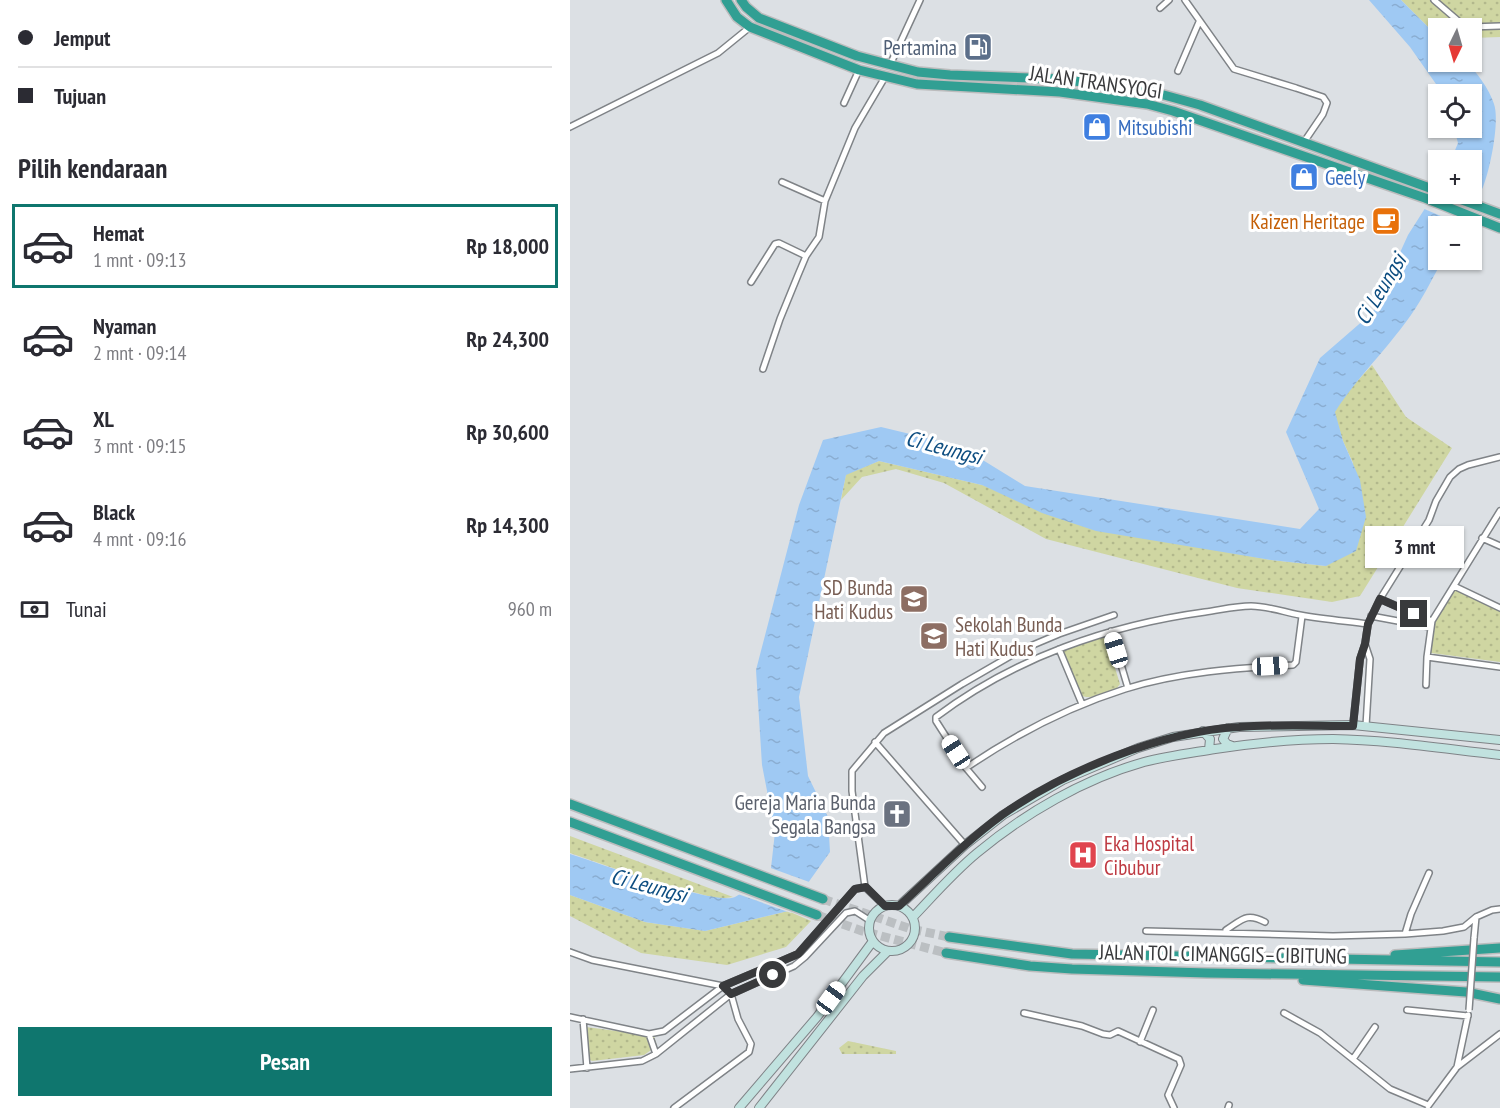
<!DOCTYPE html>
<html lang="id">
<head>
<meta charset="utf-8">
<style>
  body { margin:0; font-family:"PT Sans Narrow",sans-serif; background:#f2f2f3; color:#2b2b33; height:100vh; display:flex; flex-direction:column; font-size:22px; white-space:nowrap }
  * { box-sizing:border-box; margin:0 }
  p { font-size:20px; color:#7c7c81 }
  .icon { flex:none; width:33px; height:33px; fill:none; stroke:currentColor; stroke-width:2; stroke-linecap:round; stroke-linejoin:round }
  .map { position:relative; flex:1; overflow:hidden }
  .drawer { display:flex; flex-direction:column; background:#fff; width:570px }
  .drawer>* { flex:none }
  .guide { display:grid; align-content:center; height:132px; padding:0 18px; background:#fff }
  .needle { width:39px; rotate:185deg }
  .fabs { position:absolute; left:858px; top:18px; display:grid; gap:12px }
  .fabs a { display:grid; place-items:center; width:54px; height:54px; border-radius:0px; background:#fff; box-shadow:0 2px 4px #0004; font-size:30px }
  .end { position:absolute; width:27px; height:27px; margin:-14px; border:8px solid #393a3c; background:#fff; box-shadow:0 0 0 3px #fff }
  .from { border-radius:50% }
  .bubble { position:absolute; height:42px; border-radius:0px; background:#fff; box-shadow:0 2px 4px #0004; font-size:20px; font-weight:600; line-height:42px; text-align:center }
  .car { position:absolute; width:18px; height:36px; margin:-18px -9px; border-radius:8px; box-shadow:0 0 4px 2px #0007; background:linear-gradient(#fff 24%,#345 0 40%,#fff 0 76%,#345 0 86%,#fff 0) }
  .guide b { display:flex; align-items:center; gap:21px; height:57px; font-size:22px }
  .guide b+b { border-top:2px solid #e1e1e2 }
  .guide i { width:15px; height:15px; background:#2b2b33 }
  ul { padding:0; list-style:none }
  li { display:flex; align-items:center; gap:18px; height:84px; margin:0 12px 9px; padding:0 6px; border:3px solid transparent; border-radius:0px }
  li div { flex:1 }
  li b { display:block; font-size:22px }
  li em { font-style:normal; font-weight:600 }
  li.active { border-color:#0f766e }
  li>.icon { width:54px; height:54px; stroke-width:1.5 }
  h2 { padding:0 18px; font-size:27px; line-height:72px }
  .pay { display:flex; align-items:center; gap:15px; height:66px; padding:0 18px; font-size:22px }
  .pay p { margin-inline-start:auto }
  .cta { display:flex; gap:12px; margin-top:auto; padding:12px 18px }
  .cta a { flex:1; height:69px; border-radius:0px; background:#0f766e; color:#fff; font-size:24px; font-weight:600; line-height:69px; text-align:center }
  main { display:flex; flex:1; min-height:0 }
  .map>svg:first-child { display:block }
</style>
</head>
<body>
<main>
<section class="drawer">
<div class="guide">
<b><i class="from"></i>Jemput</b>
<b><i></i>Tujuan</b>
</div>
<h2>Pilih kendaraan</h2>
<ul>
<li class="active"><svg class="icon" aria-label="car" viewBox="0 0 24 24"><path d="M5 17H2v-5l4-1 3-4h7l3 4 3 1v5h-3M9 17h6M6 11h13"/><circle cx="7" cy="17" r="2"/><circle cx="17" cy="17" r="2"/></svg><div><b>Hemat</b><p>1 mnt · 09:13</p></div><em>Rp 18,000</em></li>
<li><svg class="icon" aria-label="car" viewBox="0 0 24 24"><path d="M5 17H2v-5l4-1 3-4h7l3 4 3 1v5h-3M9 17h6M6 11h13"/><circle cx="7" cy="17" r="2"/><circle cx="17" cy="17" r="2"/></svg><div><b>Nyaman</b><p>2 mnt · 09:14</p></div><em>Rp 24,300</em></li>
<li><svg class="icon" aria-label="car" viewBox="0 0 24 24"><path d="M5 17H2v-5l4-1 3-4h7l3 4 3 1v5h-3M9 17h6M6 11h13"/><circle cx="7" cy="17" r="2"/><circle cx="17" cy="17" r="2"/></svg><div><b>XL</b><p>3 mnt · 09:15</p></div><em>Rp 30,600</em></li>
<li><svg class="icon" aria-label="car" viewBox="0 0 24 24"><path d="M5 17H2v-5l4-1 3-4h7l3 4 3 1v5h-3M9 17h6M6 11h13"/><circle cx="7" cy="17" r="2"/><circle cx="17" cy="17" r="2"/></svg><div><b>Black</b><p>4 mnt · 09:16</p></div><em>Rp 14,300</em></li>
</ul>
<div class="pay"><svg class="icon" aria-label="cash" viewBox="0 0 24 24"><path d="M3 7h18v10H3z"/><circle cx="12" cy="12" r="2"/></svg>Tunai<p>960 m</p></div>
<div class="cta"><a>Pesan</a></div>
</section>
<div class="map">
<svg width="930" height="1108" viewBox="0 0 930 1108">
  <defs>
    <pattern id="grass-dots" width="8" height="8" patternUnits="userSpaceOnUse" patternTransform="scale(1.5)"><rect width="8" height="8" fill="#cfd6a2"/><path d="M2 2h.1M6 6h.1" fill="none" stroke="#b2b88c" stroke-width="1.8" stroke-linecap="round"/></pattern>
    <pattern id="water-ripples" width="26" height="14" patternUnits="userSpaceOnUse" patternTransform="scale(1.5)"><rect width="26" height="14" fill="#9fc9f3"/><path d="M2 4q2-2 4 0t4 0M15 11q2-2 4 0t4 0" fill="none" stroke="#8aadd1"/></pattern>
  </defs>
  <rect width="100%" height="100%" fill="#dce0e4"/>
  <path fill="url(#grass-dots)" d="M831 0H930V37L902 38V28H868V37Z
    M802 365 836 417 882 448 790 596 762 602 667 588 476 539 374 483 326 469 292 477 271 500 276 474 309 461 412 485 641 549 701 560 756 566 783 463 773 441 764 412 779 390Z
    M885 590 930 609V662L861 653 859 649 862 621 881 592Z
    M531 637 536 639 550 684 547 688C536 692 521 701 510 695L494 656V651L498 647Z
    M0 836 163 897 148 899 66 876 0 853Z
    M0 895 75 922 135 931 218 911 241 921 216 947 157 965 71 953 0 916Z
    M16 1027 84 1036 87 1046 74 1055 22 1061 18 1059Z
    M278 1041 326 1051V1054H272L269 1048Z"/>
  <path fill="url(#water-ripples)" d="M799 0H831L868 37V62H896C907 72 919 89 924 104 930 121 920 170 913 187 907 201 896 214 888 226H868V260H873C865 273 858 288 850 301 826 341 790 373 765 412L773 441 790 480 796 517 786 551 756 566 701 560 526 531 472 513 412 485 309 461 276 475 229 697 238 776 258 817 260 852 218 911 135 931 75 922 0 895V854C26 862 145 906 165 897 178 890 190 877 201 868L205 832 192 765 186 670 229 505 253 440 311 427 390 446 455 486 730 529 749 509 716 432 750 358 803 312 838 235 868 188V194H902V160H881L888 143 884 128H902V94H873L840 47Z"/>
  <path fill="#dce0e4" d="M860 195 901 212 892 225 852 208Z
    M198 867 242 883 221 913 165 893Z"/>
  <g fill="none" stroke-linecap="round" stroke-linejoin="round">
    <path stroke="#bbbfc2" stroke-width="9" stroke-dasharray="9 4.5" stroke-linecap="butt" d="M253 899 341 929 379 937
      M247 915 292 931 376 953"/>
    <g stroke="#7f8387" stroke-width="8">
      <path id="street" d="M615 0 664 69 726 88 753 97 757 103 753 114 734 142
        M864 0 893 25 900 27 930 26
        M590 8 599 0
        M320 65 350 0
        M608 71 629 22
        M274 103 289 70
        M0 127 148 53 180 27
        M212 182 255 201
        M181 282 205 244 209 243 236 256
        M193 369 210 319 228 275 236 256 249 237 255 201 285 128 315 77
        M930 511 862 621 857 657 930 667
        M912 538 930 546
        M884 586 930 608
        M810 599 862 621
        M801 616 860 627
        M541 631 558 688
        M795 644 800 659 796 726
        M489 649 512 704
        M856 685 857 657
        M783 725 790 659 795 644 798 624 810 599 859 520 866 501 880 477 889 469 898 465 930 457
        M305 742 395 845
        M396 768C446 734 498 707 555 689 609 672 667 668 723 665L726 662 732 616
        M412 787 396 768 366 721V717C444 658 539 625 635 612 650 610 665 606 681 606 697 606 714 612 730 615 752 619 775 621 798 624
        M315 906 295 887 282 791V771L314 733 392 684 451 650 489 634 544 615
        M656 930C672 920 676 912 695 922
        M576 931 763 936 835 934 873 931 894 927 906 917
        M835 934 841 914 859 873
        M904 938 906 917 922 910 930 909
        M0 952 22 960 153 986 161 994 168 1019 181 1044 179 1052 104 1108
        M837 1010 898 1016
        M454 1013 512 1026 533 1034 540 1035 548 1031 609 1059 611 1065 598 1095 604 1108
        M714 1013 750 1033 820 1089 858 1105
        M0 1017 79 1034 94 1031 153 986 228 954 285 889 295 887
        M13 1019 17 1068
        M79 1034 86 1054
        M570 1042 583 1010
        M783 1059 805 1027
        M887 1067 898 1015
        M0 1069 72 1061 86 1054 161 994 224 966 235 957 276 913 285 911 299 920
        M858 1106 887 1067 930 1034
        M658 1108 659 1105"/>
    </g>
    <g stroke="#7f8387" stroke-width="10">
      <path id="secondary" d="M658 728 653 739 657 744 662 746
        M633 731 640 739 639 750
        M299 928a23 23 0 1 1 46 0a23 23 0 1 1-46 0Z
        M329 906 395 845 433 815 493 780 568 748 603 737 669 727 783 725 930 740
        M343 917C364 895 384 872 407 853 455 813 514 779 574 762 597 756 621 753 645 749 684 743 724 739 763 739 819 740 875 749 930 755
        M169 1108 247 1017 303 941
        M189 1108 293 976 318 951"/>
    </g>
    <g stroke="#bcbcbd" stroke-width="12">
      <path id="highway" d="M156 0 167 17 180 27 289 70 347 84 490 92 577 104 603 111 855 198 930 228
        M171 0 176 7 189 18 287 56 348 72 380 75 490 79 583 92 630 105 868 191
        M876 194 930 214
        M0 804 253 899
        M0 822 247 915
        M379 937 502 954 930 962
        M376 953 460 966 502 969 637 973 930 977
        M825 955 930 948
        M733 980 896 992 930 999"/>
    </g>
    <use href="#street" stroke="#fff" stroke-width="5"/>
    <use href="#secondary" stroke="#c1e2df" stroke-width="8"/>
    <use href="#highway" stroke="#319f93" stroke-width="9"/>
    <g stroke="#7f8387" stroke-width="8" stroke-linecap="butt">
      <path id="street-bridge" d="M899 1010 904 938"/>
    </g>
    <use href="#street-bridge" stroke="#fff" stroke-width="5"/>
  </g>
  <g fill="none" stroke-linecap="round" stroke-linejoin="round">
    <path stroke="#393a3c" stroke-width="8" d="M203 975 161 994 153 986 228 954 285 889 296 887 315 906H329C363 875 395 842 432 815 494 771 593 731 669 727 707 724 746 726 783 726L790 659 795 644 798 624 810 599 844 614"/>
  </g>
  <defs>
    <g id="fuel-square" transform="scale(1.5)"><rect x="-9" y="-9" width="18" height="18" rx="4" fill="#5c6f8a" stroke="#fff"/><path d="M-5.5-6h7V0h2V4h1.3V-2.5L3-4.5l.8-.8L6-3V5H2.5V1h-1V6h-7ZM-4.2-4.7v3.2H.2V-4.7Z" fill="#fff"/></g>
    <g id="shop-square" transform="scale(1.5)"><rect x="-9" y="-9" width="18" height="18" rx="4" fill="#3f7fe0" stroke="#fff"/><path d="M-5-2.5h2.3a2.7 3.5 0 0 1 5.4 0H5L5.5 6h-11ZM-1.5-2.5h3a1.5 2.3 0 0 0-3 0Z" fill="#fff"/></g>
    <g id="cafe-square" transform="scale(1.5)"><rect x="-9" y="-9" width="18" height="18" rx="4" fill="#e8710a" stroke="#fff"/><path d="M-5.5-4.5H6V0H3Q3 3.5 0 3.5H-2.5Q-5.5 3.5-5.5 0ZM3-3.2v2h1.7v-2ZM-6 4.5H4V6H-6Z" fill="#fff"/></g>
    <g id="school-square" transform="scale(1.5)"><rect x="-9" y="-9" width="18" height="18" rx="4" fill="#8d6e63" stroke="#fff"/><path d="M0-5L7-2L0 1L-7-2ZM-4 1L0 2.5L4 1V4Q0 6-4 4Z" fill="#fff"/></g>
    <g id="church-square" transform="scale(1.5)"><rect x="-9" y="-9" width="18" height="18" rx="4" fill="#6b7280" stroke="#fff"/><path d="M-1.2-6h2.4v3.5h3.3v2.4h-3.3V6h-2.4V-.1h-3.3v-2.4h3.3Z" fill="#fff"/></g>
    <g id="hospital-square" transform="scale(1.5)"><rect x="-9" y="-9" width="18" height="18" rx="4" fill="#e0444e" stroke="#fff"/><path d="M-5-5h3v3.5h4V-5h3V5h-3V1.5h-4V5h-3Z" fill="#fff"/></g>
  </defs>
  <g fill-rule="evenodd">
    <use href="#fuel-square" x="408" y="47"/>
    <use href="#shop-square" x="527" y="127"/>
    <use href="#shop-square" x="734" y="177"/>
    <use href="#cafe-square" x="816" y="221"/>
    <use href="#school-square" x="344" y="599"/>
    <use href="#school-square" x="364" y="636"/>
    <use href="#church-square" x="327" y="814"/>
    <use href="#hospital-square" x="513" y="855"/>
  </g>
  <g text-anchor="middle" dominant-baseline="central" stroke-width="6" stroke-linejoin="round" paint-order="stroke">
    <g font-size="21" fill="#4e5e75" stroke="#fff" text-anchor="end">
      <text x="387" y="47">Pertamina</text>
    </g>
    <g font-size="21" fill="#393a3c" stroke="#fff">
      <text transform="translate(526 82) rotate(8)">JALAN TRANSYOGI</text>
      <text transform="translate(653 954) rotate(1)">JALAN TOL CIMANGGIS–CIBITUNG</text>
    </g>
    <g font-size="21" fill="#366cbe" stroke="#fff" text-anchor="start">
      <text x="548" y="127">Mitsubishi</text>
      <text x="755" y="177">Geely</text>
    </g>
    <g font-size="21" fill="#c56008" stroke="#fff" text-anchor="end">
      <text x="795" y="221">Kaizen Heritage</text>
    </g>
    <g font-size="21" fill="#785e54" stroke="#fff" text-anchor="end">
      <text x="323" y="587">SD Bunda<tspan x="323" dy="24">Hati Kudus</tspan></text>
      <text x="385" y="624" text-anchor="start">Sekolah Bunda<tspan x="385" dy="24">Hati Kudus</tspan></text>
    </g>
    <g font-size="21" fill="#5b616d" stroke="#fff" text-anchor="end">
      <text x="306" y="802">Gereja Maria Bunda<tspan x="306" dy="24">Segala Bangsa</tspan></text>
    </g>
    <g font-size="21" fill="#be3a42" stroke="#fff" text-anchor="start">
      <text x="534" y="843">Eka Hospital<tspan x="534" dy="24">Cibubur</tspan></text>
    </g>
    <g font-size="22" font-style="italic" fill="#0d4d80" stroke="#fff">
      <text transform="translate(810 289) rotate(-59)">Ci Leungsi</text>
      <text transform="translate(374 447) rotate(15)">Ci Leungsi</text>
      <text transform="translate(79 885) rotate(15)">Ci Leungsi</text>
    </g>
  </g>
</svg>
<div class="fabs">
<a><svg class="needle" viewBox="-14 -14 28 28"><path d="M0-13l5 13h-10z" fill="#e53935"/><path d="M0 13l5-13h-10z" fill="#7c7c81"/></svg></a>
<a><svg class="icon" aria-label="locate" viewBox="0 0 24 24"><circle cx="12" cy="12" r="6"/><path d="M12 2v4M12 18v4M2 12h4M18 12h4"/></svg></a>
<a>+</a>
<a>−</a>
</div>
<i class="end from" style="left:203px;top:975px"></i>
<i class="end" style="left:844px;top:614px"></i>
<div class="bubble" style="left:795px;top:526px;width:99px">3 mnt</div>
<i class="car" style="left:546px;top:650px;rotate:343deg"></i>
<i class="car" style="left:700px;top:666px;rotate:87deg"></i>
<i class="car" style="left:386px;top:752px;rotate:327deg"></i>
<i class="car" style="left:261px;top:998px;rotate:36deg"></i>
</div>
</main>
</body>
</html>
